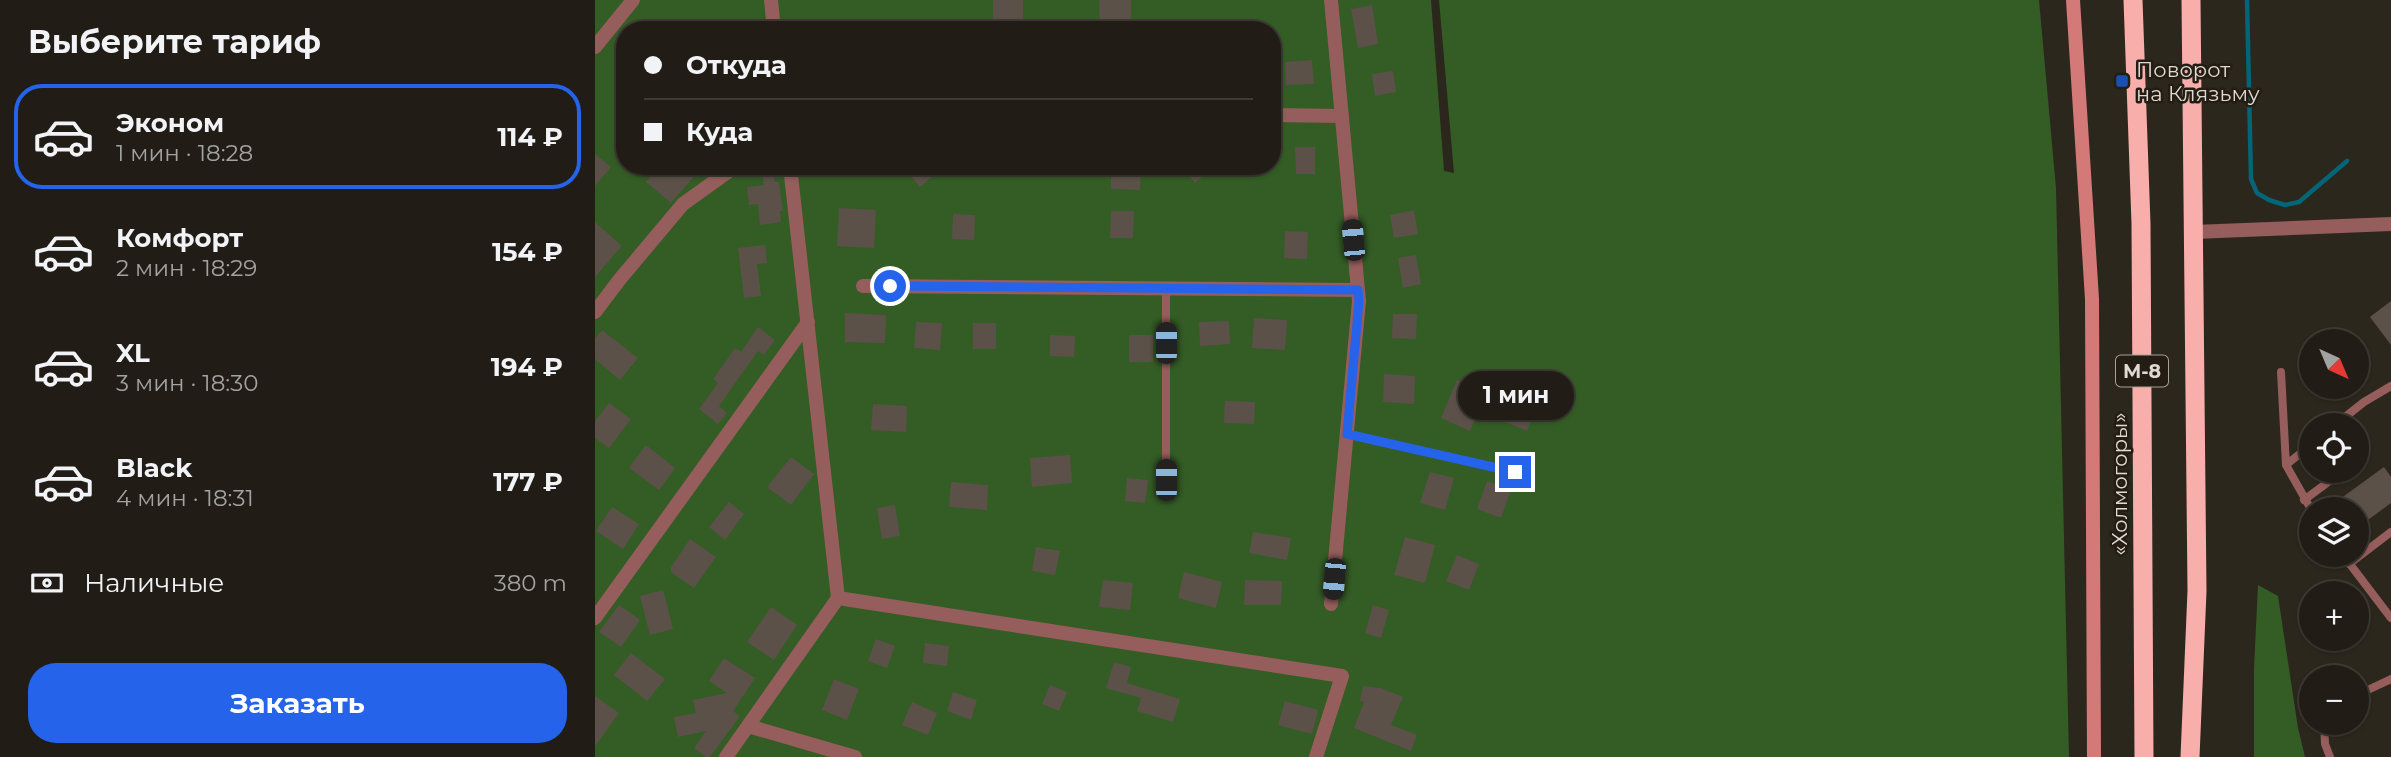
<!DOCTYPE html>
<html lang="ru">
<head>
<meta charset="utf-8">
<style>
  body { margin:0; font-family:Montserrat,sans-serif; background:#2d2a23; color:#f1f3f6; height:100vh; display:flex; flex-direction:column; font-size:26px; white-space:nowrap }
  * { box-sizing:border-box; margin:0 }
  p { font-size:23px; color:#a2a2a1 }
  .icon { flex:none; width:38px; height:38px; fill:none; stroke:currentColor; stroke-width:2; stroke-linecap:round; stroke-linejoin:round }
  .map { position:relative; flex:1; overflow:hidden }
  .drawer { display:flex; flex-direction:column; background:#211d16; width:595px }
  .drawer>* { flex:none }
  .banner { position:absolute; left:21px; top:21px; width:665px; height:154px; border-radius:28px; box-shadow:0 2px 5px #0004,0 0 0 2px #3e3b35; display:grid; align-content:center; height:154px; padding:0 28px; background:#211d16 }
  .needle { width:46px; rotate:136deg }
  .buttons { position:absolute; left:1704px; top:329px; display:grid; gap:14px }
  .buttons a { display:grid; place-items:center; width:70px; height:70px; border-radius:50%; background:#211d16; box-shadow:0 2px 5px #0004,0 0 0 2px #3e3b35; font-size:35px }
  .end { position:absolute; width:32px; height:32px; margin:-16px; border:9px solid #2563eb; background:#fff; box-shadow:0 0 0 4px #fff }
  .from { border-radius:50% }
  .bubble { position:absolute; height:49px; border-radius:24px; background:#211d16; box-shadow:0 2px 5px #0004,0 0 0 2px #3e3b35; font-size:23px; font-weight:700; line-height:49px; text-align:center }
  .car { position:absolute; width:21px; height:42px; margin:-21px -10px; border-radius:9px; box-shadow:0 0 5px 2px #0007; background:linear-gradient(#222 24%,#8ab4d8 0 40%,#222 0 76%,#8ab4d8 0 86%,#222 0) }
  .banner b { display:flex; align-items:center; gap:24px; height:66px; font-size:26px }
  .banner b+b { border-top:2px solid #3e3b35 }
  .banner i { width:18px; height:18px; background:#f1f3f6 }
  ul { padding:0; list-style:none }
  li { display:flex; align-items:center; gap:21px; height:105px; margin:0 14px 10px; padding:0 14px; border:4px solid transparent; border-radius:28px }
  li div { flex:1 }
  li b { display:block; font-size:26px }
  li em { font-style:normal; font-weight:700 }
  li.active { border-color:#2563eb }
  li>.icon { width:63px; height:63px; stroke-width:1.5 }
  h2 { padding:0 28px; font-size:32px; line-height:84px }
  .pay { display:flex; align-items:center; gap:18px; height:77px; padding:0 28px; font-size:26px }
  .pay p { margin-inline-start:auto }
  .button { display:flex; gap:14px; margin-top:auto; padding:14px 28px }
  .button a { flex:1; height:80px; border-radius:28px; background:#2563eb; color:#fff; font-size:28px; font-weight:700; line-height:80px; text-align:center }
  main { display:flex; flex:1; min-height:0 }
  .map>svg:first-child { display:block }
</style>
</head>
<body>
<main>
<section class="drawer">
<h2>Выберите тариф</h2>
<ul>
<li class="active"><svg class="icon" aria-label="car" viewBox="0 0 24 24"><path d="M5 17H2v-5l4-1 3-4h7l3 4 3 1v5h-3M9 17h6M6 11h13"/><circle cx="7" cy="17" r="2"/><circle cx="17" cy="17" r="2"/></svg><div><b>Эконом</b><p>1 мин · 18:28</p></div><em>114 ₽</em></li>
<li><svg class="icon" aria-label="car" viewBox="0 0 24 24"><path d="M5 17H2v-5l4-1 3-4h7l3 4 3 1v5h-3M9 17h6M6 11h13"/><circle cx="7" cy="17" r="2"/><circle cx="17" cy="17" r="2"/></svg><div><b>Комфорт</b><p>2 мин · 18:29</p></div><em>154 ₽</em></li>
<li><svg class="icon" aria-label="car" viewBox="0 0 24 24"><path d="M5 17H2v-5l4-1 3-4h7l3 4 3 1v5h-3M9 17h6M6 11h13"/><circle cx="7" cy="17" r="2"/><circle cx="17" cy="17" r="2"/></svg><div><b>XL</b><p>3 мин · 18:30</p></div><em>194 ₽</em></li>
<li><svg class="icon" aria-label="car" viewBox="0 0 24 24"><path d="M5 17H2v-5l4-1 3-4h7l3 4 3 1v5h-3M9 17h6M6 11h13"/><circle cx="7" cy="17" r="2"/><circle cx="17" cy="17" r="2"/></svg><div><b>Black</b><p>4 мин · 18:31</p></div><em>177 ₽</em></li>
</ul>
<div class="pay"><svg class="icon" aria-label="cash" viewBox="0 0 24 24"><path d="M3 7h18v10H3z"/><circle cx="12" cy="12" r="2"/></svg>Наличные<p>380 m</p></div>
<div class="button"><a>Заказать</a></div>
</section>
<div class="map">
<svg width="1796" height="757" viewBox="0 0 1796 757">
  <rect width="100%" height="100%" fill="#2c271d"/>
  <path fill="#345c25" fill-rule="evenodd" d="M0 0H836L849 171 859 173 844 0H1444L1461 188 1474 757H0ZM30 30H677V166H30Z
    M1663 585 1683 596 1703 728 1710 757H1659V668Z"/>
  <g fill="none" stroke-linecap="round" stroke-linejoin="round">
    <path stroke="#026578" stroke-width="4.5" d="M1652 0 1656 179 1662 193 1674 200 1690 205 1704 202 1752 161"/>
  </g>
  <path fill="#5c5149" d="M398 0H428V19H398Z
    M504 0H536V23L505 24Z
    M777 5 783 44 763 48 756 9Z
    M717 60 719 84 691 85 690 62Z
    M798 71 801 92 780 96 777 74Z
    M700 147H720V174H701Z
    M0 154 16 167 0 186Z
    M64 166H108L76 203 51 182Z
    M307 166H349L325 187Z
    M586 166H619L600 183Z
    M516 167 546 168 545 190 516 189Z
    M179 176 180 182H184L188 211H185L186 222 165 225 163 204 154 205 152 187 169 185 168 177Z
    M244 208 281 210 279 248 242 246Z
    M819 210 823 234 799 238 795 215Z
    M516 211H539L538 238H515Z
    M358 214 380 215 379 240 357 239Z
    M0 222 27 246 0 277Z
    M690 231 713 232 712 259 689 258Z
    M170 245 172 263 162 264 166 296 149 298 143 248Z
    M821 255 826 284 808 288 803 258Z
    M1796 301V345L1775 317Z
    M250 313 291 315 290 343 250 342Z
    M798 314H822L821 339 797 338Z
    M659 318 692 320 690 350 657 348Z
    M634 321 635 344 605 346 604 322Z
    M321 322 347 323 345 350 319 348Z
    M378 323H401V349H378Z
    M163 327 180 340 169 355 163 351 124 406 132 413 123 424 104 409 123 383 118 379 140 348 146 352Z
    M7 330 43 358 25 380 0 359V339Z
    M455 335 480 336 479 357 455 356Z
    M534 335H558V362H534Z
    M789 374 820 376 819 404 788 402Z
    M862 380 891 392 875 431 846 418Z
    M910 400 939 412 932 431 903 419Z
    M630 401 660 402 659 424 629 423Z
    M14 403 36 419 14 448 0 438V421Z
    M278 404 312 406 311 432 276 430Z
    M51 445 80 468 64 490 34 468Z
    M475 455 477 483 437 487 435 458Z
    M196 457 219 474 196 505 172 487Z
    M1789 467 1796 477V503L1762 528V509H1753L1745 499Z
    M835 472 859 478 850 510 825 503Z
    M532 478 553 480 550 503 530 501Z
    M892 481 916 490 906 518 882 509Z
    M356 482 393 485 392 510 354 507Z
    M134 502 149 514 130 540 114 527Z
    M300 505 305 536 287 539 282 508Z
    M17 507 44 524 28 549 1 531Z
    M658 532 696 538 692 560 654 553Z
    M810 537 840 545 830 583 799 575Z
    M95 539 121 557 99 588 76 572V567Z
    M441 547 465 551 460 575 437 571Z
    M862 555 884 564 874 590 851 581Z
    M589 572 627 582 621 608 583 598Z
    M508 580 538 583 535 610 504 607Z
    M650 580 687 581 686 605H649Z
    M68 590 78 629 55 635 45 596Z
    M24 605 45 620 26 647 4 632Z
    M778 605 794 610 786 638 770 633Z
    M176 607 202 625 179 660 152 642Z
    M281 639 300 646 292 668 273 661Z
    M330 643 354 646 352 666 328 663Z
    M36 653 70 679 52 701 19 675Z
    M129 658 160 678 138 711 145 716 115 757H111L99 748 111 731 83 737 79 717 101 713 98 700 132 693 114 681Z
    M519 662 536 667 532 683 585 699 578 722 542 711 546 698 511 688Z
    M239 679 264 689 252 720 227 710Z
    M455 685 472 692 464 711 447 704Z
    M768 686 786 688 808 697 796 725 822 735 816 751 759 728 769 702 765 701Z
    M358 692 382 700 376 720 352 711Z
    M0 696 24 713 0 746Z
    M690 701 723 710 717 734 683 725Z
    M317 702 342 713 333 735 307 725Z"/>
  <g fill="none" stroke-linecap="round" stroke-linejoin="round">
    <path stroke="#955d5b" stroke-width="8" d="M1686 372 1691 465
      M1740 425 1769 402 1796 386
      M752 434 920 472
      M1717 444 1691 465 1717 511
      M1762 460 1770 455
      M571 480V288
      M1709 500 1748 471
      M1748 555 1796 618
      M1754 564 1796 532
      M1762 695 1796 679
      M1729 723 1730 744 1735 757"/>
    <path stroke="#955d5b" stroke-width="14" d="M176 0 179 30
      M736 0 764 301 736 604
      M0 47 38 0
      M677 115 747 116
      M195 166 243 598 747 676 721 757
      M268 286 763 290
      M0 312 25 279 88 204 141 166
      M0 618 213 322
      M153 726 260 757
      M131 757 243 598"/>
    <path stroke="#955d5b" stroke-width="14" d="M1599 232 1796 224"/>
    <path stroke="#d37a78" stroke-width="14" d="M1478 0 1497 299 1499 757"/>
    <path stroke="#f8aeaa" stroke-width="19" d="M1538 0 1546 224 1549 757
      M1595 757 1602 591 1596 0"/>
  </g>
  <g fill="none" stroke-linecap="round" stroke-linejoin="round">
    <path stroke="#2563eb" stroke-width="9" d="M295 286 763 290 764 301 752 434 920 472"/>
  </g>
  <rect fill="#1a4fb4" stroke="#231d14" stroke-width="2.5" x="1520" y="74" width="14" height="14" rx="3.5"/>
  <g text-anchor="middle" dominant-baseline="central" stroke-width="5" stroke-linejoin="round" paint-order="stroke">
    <rect fill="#231d14" stroke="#a6a19a" stroke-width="2" x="1521" y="355.5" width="52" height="31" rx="5"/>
    <g font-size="19" font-weight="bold" fill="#dedad3">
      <text x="1547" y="371">М-8</text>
    </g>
    <g font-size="21" fill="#dedad3" stroke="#231d14" text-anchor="start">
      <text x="1541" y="69">Поворот<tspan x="1541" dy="24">на Клязьму</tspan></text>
    </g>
    <g font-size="21" fill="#dedad3" stroke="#231d14">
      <text transform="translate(1524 484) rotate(-90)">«Холмогоры»</text>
    </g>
  </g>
</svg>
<div class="buttons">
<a><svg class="needle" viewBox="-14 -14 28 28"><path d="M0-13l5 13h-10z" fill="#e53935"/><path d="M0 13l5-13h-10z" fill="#a2a2a1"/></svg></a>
<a><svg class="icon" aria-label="locate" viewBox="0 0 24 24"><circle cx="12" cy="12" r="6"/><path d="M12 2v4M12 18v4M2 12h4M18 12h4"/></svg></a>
<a><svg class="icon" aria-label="layers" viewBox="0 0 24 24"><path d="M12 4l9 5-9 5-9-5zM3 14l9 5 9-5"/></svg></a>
<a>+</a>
<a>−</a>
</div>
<i class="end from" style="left:295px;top:286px"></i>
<i class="end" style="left:920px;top:472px"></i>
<div class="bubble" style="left:863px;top:371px;width:116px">1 мин</div>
<i class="car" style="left:758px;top:240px;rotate:355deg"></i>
<i class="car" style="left:571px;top:343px;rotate:0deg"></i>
<i class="car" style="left:571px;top:480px;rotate:0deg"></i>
<i class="car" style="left:739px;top:579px;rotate:185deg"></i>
<div class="banner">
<b><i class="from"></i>Откуда</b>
<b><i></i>Куда</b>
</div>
</div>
</main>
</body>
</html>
